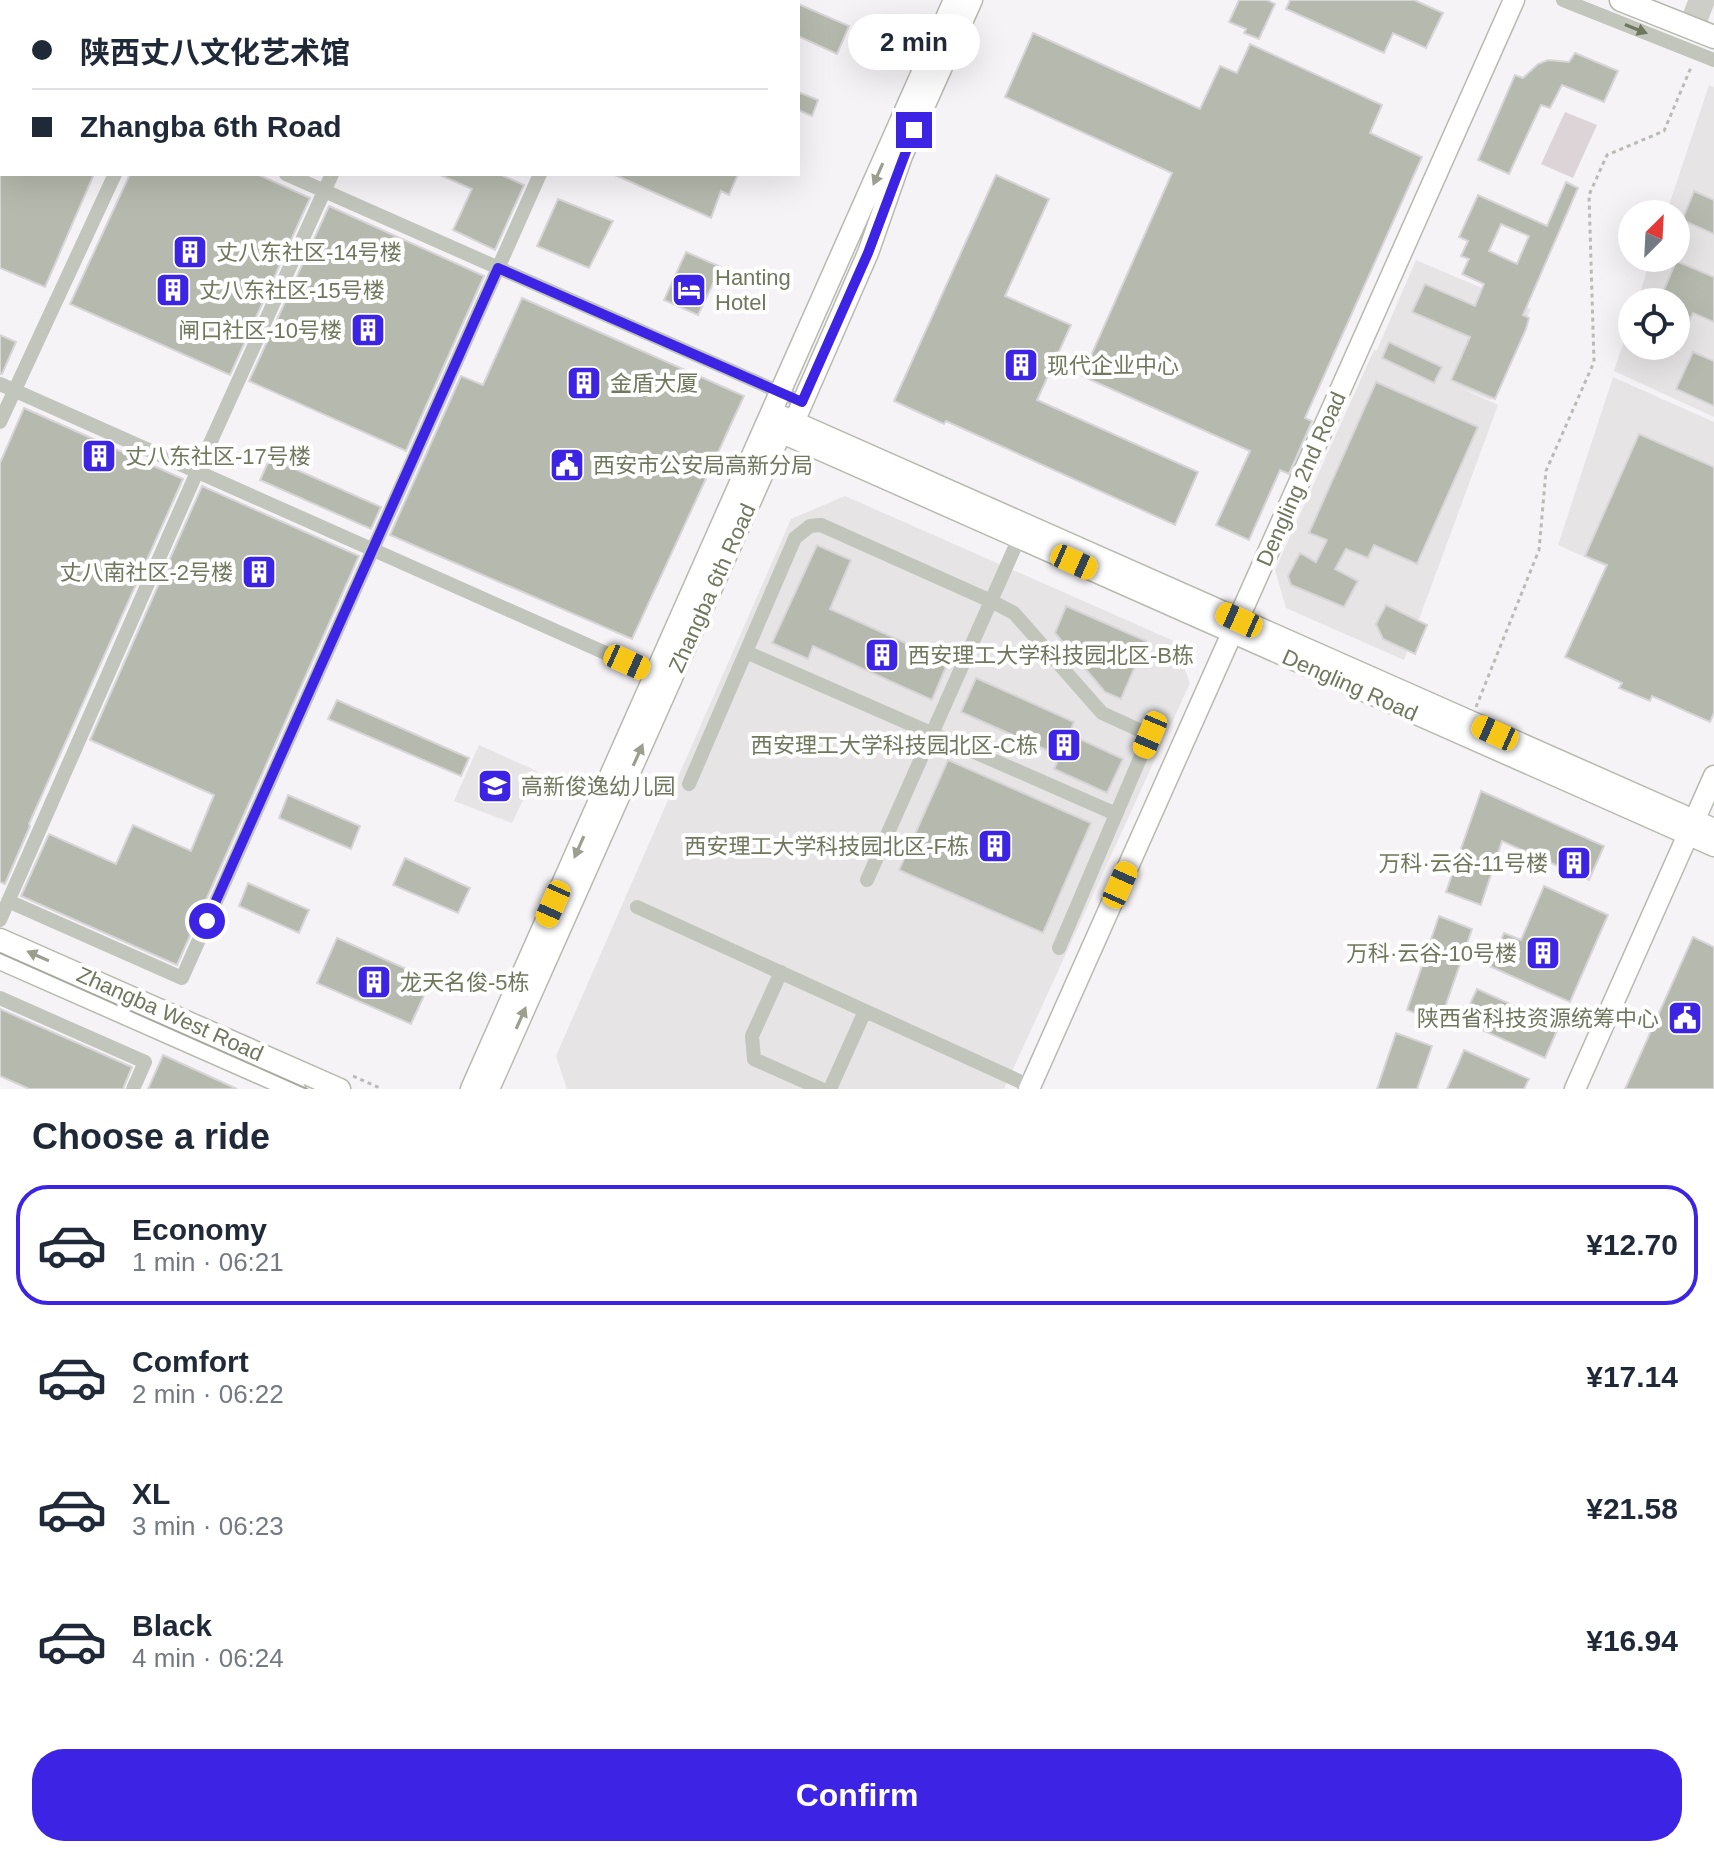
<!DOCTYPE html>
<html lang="en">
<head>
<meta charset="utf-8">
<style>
  body { margin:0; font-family:Arial,"Noto Sans SC",sans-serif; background:#f6f6f7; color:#1f2937; height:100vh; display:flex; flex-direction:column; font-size:30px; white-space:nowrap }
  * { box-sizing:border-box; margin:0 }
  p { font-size:26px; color:#747a83 }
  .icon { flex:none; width:44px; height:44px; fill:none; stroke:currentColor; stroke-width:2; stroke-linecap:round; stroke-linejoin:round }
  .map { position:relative; height:1089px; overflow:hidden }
  .drawer { display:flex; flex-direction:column; background:#fff; flex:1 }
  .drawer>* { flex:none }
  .banner { position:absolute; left:0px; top:0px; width:800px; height:176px; box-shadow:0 8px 32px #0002; display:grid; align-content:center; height:176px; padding:0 32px; background:#fff }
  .needle { width:52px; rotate:24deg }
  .fabs { position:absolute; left:1618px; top:200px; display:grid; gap:16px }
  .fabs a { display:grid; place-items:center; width:72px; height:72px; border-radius:50%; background:#fff; box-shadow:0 8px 32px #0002; font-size:40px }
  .end { position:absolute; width:36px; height:36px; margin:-18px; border:10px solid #3d24e5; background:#fff; box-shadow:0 0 0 4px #fff }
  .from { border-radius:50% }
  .bubble { position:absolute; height:56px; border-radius:28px; background:#fff; box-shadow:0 8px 32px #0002; font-size:26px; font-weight:600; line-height:56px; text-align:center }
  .car { position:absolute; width:24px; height:48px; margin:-24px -12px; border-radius:10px; box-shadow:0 0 6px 2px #0007; background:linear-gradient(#f5c518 24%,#345 0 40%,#f5c518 0 76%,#345 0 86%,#f5c518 0) }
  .banner b { display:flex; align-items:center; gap:28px; height:76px; font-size:30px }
  .banner b+b { border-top:2px solid #e0e1e3 }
  .banner i { width:20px; height:20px; background:#1f2937 }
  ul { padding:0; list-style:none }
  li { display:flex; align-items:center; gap:24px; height:120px; margin:0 16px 12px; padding:0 16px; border:4px solid transparent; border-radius:32px }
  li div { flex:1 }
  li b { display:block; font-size:30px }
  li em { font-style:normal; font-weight:600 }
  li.selected { border-color:#3d24e5 }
  li>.icon { width:72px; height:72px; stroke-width:1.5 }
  h2 { padding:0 32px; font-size:36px; line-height:96px }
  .action { display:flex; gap:16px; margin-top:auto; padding:16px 32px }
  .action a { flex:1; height:92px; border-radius:32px; background:#3d24e5; color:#fff; font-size:32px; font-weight:600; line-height:92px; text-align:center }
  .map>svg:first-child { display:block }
</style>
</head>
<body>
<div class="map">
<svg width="1714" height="1089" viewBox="0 0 1714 1089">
  <rect width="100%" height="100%" fill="#f6f3f6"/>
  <path fill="#e6e4e4" d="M1709 85 1714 87V417L1614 371 1632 316V346H1676V302H1637L1651 258H1676V214H1666Z
    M1416 260 1531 309 1491 400 1461 388 1498 405 1404 660 1286 608 1275 570 1374 350H1377Z
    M1613 377 1714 422V615L1558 545Z
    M845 496 1174 641 1190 683 1004 1089H567L556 1056 791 519Z
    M479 745 537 771 512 823 454 801Z"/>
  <path fill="#ddd4d8" d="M1565 112 1597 125 1573 178 1541 164Z"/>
  <path fill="#b6b9ad" stroke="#d7d5d8" stroke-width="2" fill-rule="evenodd" d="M1239 0H1267L1275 4 1259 39 1244 33 1246 29 1229 22Z
    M1290 0H1414L1443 13 1426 48 1393 33 1384 53 1286 9Z
    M798 4 849 26 837 54 798 36Z
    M1033 33 1200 109 1220 66 1237 73 1250 44 1382 105 1370 133 1422 157 1305 418 1312 421 1293 465 1289 474 1280 470 1249 540 1216 525 1250 451 1082 376 1172 173 1005 97Z
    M1575 53 1618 71 1604 102 1562 85 1550 108 1541 105 1509 174 1478 160 1515 75 1523 78 1538 64 1548 60 1569 62Z
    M798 92 818 100 812 116 798 110Z
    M0 174H94L45 287 0 268Z
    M130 174H257L310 198 230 375 70 304Z
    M438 174H499L524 185 495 250 453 230 472 189Z
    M613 174H738L729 195 721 191 711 218Z
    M996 175 1049 199 1005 296 1071 325 1037 400 1198 472 1175 525 946 421 944 424 894 401Z
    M1566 182 1578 188 1523 315 1529 318 1526 329 1495 399 1451 380 1470 337 1412 312 1425 284 1475 306 1484 284 1462 274 1469 259 1461 256 1468 241 1459 237 1478 195 1547 226ZM1501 224 1529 236 1517 264 1489 251Z
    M1694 191 1714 200V234L1682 220Z
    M558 199 613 221 589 268 537 246Z
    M329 206 484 276 406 451 249 381Z
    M686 252 721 267 698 315 664 300Z
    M1676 261 1714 277V322L1693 313 1676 353V302H1659Z
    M522 298 744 396 632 639 390 535 461 376 483 385Z
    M0 335 16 342 2 374H0Z
    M1389 342 1442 367 1434 383 1382 358Z
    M1693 352 1714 361V406L1676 389Z
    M1376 382 1478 427 1417 564 1374 545 1368 558 1346 549 1335 569 1358 581 1344 607 1291 585 1288 576 1300 553 1316 562 1327 540 1309 533Z
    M24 408 183 479 29 824 30 826 5 884 0 882V463Z
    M1639 434 1714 467V713L1710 722 1652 696 1650 701 1619 688 1622 683 1565 657 1607 565 1585 556Z
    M270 458 381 507 371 529 260 480Z
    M202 486 359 556 177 965 21 896 49 834 116 864 133 825 191 851 214 795 90 740Z
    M817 545 851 560 830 609 948 662 932 700 813 646 808 659 772 643Z
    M1386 605 1427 625 1415 654 1383 639 1376 624Z
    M1066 606 1146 641 1121 699 1105 692 1055 633Z
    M976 678 1074 722 1069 734 1123 759 1107 793 1054 769 1060 756 961 712Z
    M337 700 469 758 461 776 328 719Z
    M948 760 1091 823 1043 933 899 870Z
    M1481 791 1604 846 1589 880 1502 841 1481 905 1446 892Z
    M288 795 360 826 351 849 279 818Z
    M405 858 470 888 458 913 393 885Z
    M248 883 309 910 299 933 239 906Z
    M1544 886 1608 915 1570 1002 1489 966 1504 933 1521 940Z
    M1439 916 1472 929 1440 1022 1407 1010Z
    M1693 937 1714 947V1089H1625Z
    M337 938 431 980 411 1024 317 983Z
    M1477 989 1559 1026 1545 1058 1462 1021Z
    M0 1009 132 1067 123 1089H29L0 1076Z
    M1396 1033 1432 1046 1417 1089H1377Z
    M1464 1050 1529 1079 1524 1089H1447Z
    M163 1055 237 1089H148Z"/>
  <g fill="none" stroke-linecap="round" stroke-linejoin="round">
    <path stroke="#cecec8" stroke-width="26" stroke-dasharray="26 13" stroke-linecap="butt" d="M1688 0 1714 10"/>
    <g stroke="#b6baaf" stroke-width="23">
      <path id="secondary" d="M781 416 1714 829
        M771 428 1714 846
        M0 939 340 1089
        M0 959 295 1089
        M471 1089 954 0
        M489 1089 781 433 794 422 868 253 902 156 972 0
        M1029 1089 1514 0
        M1575 1089 1714 776"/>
    </g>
    <g stroke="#b4b8ae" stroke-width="25">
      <path id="primary" d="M1621 0 1714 37"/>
    </g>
    <path stroke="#b9bbb5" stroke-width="3" stroke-dasharray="4 4" stroke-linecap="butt" d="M1476 707 1539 550 1546 471 1594 362 1589 195 1607 155 1664 131 1692 65
      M353 1076 382 1089"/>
    <path stroke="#c2c5bc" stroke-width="14" d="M1563 0 1714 60
      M192 2 193 0
      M407 2 408 0
      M617 2 618 0
      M0 46 2 47
      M286 174 802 402
      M0 384 655 675
      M0 422 115 174
      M746 652 1116 814
      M689 784 795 538 810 526 821 525 991 601 1014 613 1102 713 1150 735 1059 948
      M867 880 1019 538
      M8 901 182 978 540 174
      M637 907 1030 1086
      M0 920 197 472 332 174
      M781 972 752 1036 754 1059 821 1089
      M0 998 145 1062 133 1089
      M830 1089 865 1011"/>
    <use href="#secondary" stroke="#fff" stroke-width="20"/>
    <use href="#primary" stroke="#fff" stroke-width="22"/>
    <path stroke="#a5aa9c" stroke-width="2" d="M0 953 307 1089"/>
  </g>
  <defs><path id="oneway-solid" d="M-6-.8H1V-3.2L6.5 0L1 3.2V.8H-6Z" transform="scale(2)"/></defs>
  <use fill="#6f785d" href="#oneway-solid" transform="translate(1636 29) rotate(22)"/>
  <g fill="#9aa08e">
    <use href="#oneway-solid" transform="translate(878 174) rotate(114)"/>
    <use href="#oneway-solid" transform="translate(638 755) rotate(-66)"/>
    <use href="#oneway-solid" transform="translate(579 847) rotate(114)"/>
    <use href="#oneway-solid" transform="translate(38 956) rotate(-156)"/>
    <use href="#oneway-solid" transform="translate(521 1018) rotate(-66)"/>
  </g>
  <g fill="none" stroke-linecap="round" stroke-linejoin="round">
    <path stroke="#3d24e5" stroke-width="10" d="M207 921 498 268 802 402 868 253 914 130"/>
  </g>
  <defs>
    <g id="building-square" transform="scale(1.8)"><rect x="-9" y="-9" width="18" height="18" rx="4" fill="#3d24e5" stroke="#fff"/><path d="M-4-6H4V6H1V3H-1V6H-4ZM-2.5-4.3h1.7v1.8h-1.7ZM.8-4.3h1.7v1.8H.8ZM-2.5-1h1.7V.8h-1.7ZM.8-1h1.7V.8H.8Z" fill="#fff"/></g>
    <g id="hotel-square" transform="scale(1.8)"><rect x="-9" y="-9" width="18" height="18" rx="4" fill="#3d24e5" stroke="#fff"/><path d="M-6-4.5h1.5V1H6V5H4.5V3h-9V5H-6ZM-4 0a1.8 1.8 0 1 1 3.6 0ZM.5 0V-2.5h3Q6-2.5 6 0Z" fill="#fff"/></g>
    <g id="civic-square" transform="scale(1.8)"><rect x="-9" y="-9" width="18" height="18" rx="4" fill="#3d24e5" stroke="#fff"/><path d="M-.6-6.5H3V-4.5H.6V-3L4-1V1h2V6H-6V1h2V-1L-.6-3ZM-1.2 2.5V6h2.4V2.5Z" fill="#fff"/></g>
    <g id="school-square" transform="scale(1.8)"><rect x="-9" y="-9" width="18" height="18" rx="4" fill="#3d24e5" stroke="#fff"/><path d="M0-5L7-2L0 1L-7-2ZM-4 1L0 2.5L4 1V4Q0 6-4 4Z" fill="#fff"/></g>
  </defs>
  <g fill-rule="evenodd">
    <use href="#building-square" x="190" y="252"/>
    <use href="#building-square" x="173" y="290"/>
    <use href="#hotel-square" x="689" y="290"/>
    <use href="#building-square" x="368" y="330"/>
    <use href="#building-square" x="1021" y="365"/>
    <use href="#building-square" x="584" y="383"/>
    <use href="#building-square" x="99" y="456"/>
    <use href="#civic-square" x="567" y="465"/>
    <use href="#building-square" x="259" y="572"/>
    <use href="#building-square" x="882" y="655"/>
    <use href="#building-square" x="1064" y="745"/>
    <use href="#school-square" x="495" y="786"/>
    <use href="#building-square" x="995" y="846"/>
    <use href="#building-square" x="1574" y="863"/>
    <use href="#building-square" x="1543" y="953"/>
    <use href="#building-square" x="374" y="982"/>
    <use href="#civic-square" x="1685" y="1018"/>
  </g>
  <g text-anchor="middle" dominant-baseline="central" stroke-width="8" stroke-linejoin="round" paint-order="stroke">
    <g font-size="22" fill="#6f785d" stroke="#fff" text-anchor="start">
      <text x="216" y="252">丈八东社区-14号楼</text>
      <text x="715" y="277">Hanting<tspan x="715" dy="25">Hotel</tspan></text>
      <text x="199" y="290">丈八东社区-15号楼</text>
      <text x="342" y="330" text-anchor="end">闸口社区-10号楼</text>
      <text x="1047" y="365">现代企业中心</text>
      <text x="610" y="383">金盾大厦</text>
      <text x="125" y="456">丈八东社区-17号楼</text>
      <text x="593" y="465">西安市公安局高新分局</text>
      <text x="233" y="572" text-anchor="end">丈八南社区-2号楼</text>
      <text x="908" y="655">西安理工大学科技园北区-B栋</text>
      <text x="1038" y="745" text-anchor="end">西安理工大学科技园北区-C栋</text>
      <text x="521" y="786">高新俊逸幼儿园</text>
      <text x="969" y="846" text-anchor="end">西安理工大学科技园北区-F栋</text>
      <text x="1548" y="863" text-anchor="end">万科·云谷-11号楼</text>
      <text x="1517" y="953" text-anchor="end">万科·云谷-10号楼</text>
      <text x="400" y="982">龙天名俊-5栋</text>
      <text x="1659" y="1018" text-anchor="end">陕西省科技资源统筹中心</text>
    </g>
    <g font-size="22" fill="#6f785d" stroke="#fff">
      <text transform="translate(1301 479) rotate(-66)">Dengling 2nd Road</text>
      <text transform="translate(712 588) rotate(-66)">Zhangba 6th Road</text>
      <text transform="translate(1350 685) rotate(24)">Dengling Road</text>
      <text transform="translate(170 1014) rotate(24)">Zhangba West Road</text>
    </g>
  </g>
</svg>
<div class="fabs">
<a><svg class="needle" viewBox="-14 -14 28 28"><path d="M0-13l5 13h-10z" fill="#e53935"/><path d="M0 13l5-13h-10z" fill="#747a83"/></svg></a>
<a><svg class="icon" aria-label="locate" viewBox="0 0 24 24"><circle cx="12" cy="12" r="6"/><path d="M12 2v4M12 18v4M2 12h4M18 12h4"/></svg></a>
</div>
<i class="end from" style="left:207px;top:921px"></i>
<i class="end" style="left:914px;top:130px"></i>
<div class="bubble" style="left:848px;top:14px;width:132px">2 min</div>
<i class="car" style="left:1074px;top:562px;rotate:114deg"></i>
<i class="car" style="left:1239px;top:620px;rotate:294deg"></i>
<i class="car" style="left:627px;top:662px;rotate:114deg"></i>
<i class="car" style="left:1495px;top:733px;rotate:294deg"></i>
<i class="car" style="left:1150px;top:735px;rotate:203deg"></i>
<i class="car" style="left:1120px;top:885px;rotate:24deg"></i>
<i class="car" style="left:553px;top:904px;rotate:204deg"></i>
<div class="banner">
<b><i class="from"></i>陕西丈八文化艺术馆</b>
<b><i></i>Zhangba 6th Road</b>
</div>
</div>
<section class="drawer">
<h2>Choose a ride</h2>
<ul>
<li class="selected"><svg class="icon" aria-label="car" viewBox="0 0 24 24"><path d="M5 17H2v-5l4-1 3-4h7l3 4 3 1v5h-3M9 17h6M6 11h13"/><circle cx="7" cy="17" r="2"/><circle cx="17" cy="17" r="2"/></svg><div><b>Economy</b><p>1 min · 06:21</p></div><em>¥12.70</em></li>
<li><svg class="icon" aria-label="car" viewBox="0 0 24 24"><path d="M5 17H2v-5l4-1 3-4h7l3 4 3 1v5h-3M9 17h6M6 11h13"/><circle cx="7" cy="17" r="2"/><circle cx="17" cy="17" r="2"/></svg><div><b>Comfort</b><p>2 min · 06:22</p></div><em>¥17.14</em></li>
<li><svg class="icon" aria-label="car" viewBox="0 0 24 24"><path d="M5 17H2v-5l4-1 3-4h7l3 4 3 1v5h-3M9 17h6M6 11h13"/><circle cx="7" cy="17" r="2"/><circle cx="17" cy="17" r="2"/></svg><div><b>XL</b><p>3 min · 06:23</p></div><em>¥21.58</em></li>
<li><svg class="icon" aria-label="car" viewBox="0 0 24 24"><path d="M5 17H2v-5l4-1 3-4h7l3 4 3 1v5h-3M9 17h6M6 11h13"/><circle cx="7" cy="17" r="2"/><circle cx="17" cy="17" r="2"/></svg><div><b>Black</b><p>4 min · 06:24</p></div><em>¥16.94</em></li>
</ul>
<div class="action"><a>Confirm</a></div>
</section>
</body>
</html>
